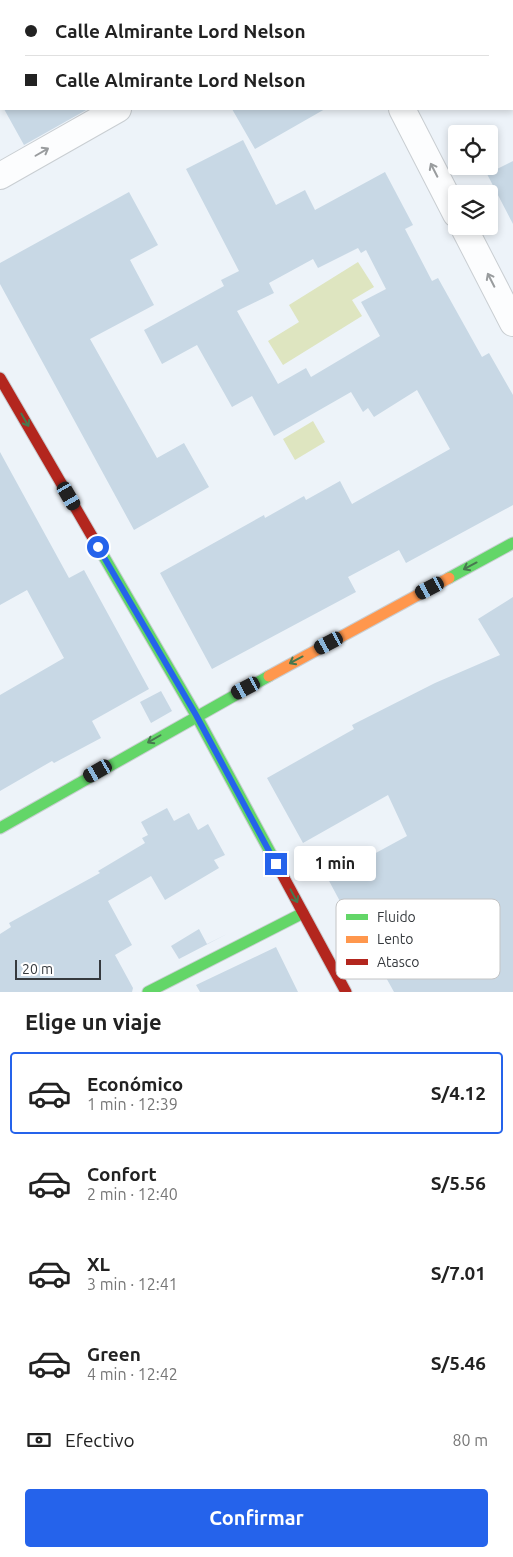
<!DOCTYPE html>
<html lang="es">
<head>
<meta charset="utf-8">
<style>
  body { margin:0; font-family:Ubuntu,sans-serif; background:#f6f6f6; color:#222; height:100vh; display:flex; flex-direction:column; font-size:19px; white-space:nowrap }
  * { box-sizing:border-box; margin:0 }
  p { font-size:16px; color:#767676 }
  .icon { flex:none; width:28px; height:28px; fill:none; stroke:currentColor; stroke-width:2; stroke-linecap:round; stroke-linejoin:round }
  .map { position:relative; height:992px; overflow:hidden }
  .side { display:flex; flex-direction:column; background:#fff; flex:1 }
  .side>* { flex:none }
  .guide { position:absolute; left:0px; top:0px; width:514px; height:110px; box-shadow:0 2px 8px #0003; display:grid; align-content:center; height:110px; padding:0 25px; background:#fff }
  .tools { position:absolute; left:448px; top:125px; display:grid; gap:10px }
  .tools a { display:grid; place-items:center; width:50px; height:50px; border-radius:5px; background:#fff; box-shadow:0 2px 8px #0003; font-size:25px }
  .scale { position:absolute; left:15px; bottom:12px; width:86px; box-sizing:border-box; padding-left:5px; border:2px solid #363a3e; border-top:0; font-size:14px; line-height:18px; white-space:nowrap; color:#363a3e; -webkit-text-stroke:4px #fff; paint-order:stroke }
  .end { position:absolute; width:22px; height:22px; margin:-11px; border:6px solid #2563eb; background:#fff; box-shadow:0 0 0 2px #fff }
  .from { border-radius:50% }
  .bubble { position:absolute; height:35px; border-radius:5px; background:#fff; box-shadow:0 2px 8px #0003; font-size:16px; font-weight:600; line-height:35px; text-align:center }
  .car { position:absolute; width:15px; height:30px; margin:-15px -8px; border-radius:6px; box-shadow:0 0 4px 1px #0007; background:linear-gradient(#222 24%,#8ab4d8 0 40%,#222 0 76%,#8ab4d8 0 86%,#222 0) }
  .guide b { display:flex; align-items:center; gap:18px; height:48px; font-size:19px }
  .guide b+b { border-top:1px solid #e0e0e0 }
  .guide i { width:12px; height:12px; background:#222 }
  ul { padding:0; list-style:none }
  li { display:flex; align-items:center; gap:15px; height:82px; margin:0 10px 8px; padding:0 15px; border:2px solid transparent; border-radius:5px }
  li div { flex:1 }
  li b { display:block; font-size:19px }
  li em { font-style:normal; font-weight:600 }
  li.on { border-color:#2563eb }
  li>.icon { width:45px; height:45px; stroke-width:1.5 }
  h2 { padding:0 25px; font-size:22px; line-height:60px }
  .pay { display:flex; align-items:center; gap:12px; height:55px; padding:0 25px; font-size:19px }
  .pay p { margin-inline-start:auto }
  .button { display:flex; gap:10px; margin-top:auto; padding:10px 25px }
  .button a { flex:1; height:58px; border-radius:5px; background:#2563eb; color:#fff; font-size:20px; font-weight:600; line-height:58px; text-align:center }
  .map>svg:first-child { display:block }
</style>
</head>
<body>
<div class="map">
<svg width="513" height="992" viewBox="0 0 513 992">
  <rect width="100%" height="100%" fill="#edf3f9"/>
  <path fill="#dee5c0" d="M358 262 374 287 352 300 362 316 283 365 268 341 299 322 289 305Z
    M313 421 325 442 295 460 283 439Z"/>
  <path fill="#c8d8e5" fill-rule="evenodd" d="M4 109H88L24 145Z
    M232 109H325L255 149Z
    M243 140 276 205 305 190 315 210 385 172 413 225 405 229 432 281 438 278 482 357 489 353 513 395V505L406 563 399 550 348 577 356 592 212 669 160 573 264 515 265 518 304 496 306 500 340 481 352 504 450 449 417 390 374 417 368 408 363 412 351 392 274 436 252 396 232 407 197 345 162 364 144 330 224 286 221 280 239 271 186 169ZM358 248 361 253 366 250 386 289 361 302 380 336 311 377 306 368 278 384 237 311 274 293 269 283 313 259 318 268Z
    M513 161V224L487 174Z
    M129 192 158 245 130 260 154 305 90 339 157 458 184 443 209 487 134 530 0 284V263Z
    M0 452 69 578 84 570 149 689 92 721 101 738 54 763 52 761 0 791V695L64 658 27 590 0 605Z
    M513 597V992H394L353 918 350 920 328 879 407 836 388 795 303 843 267 778 354 729 352 725 435 683 500 655 478 619Z
    M161 691 172 711 151 723 140 702Z
    M167 808 174 821 189 813 198 830 208 824 225 855 214 860 219 868 165 900 151 876 108 901 132 945 115 955 133 988 132 992H0V934L11 927 9 923 100 873 98 871 145 843 142 838 148 835 141 822Z
    M199 929 207 944 227 934 179 959 171 946Z
    M276 947 298 992H200L196 985Z"/>
  <g fill="none" stroke-linecap="round" stroke-linejoin="round">
    <g stroke="#c9ced2" stroke-width="28">
      <path id="street" d="M345 0 346 1
        M305 1 308 0
        M402 109 456 214
        M0 176 118 109
        M463 226 513 323"/>
    </g>
    <g stroke="#c9ced2" stroke-width="13">
      <path id="fast" d="M100 550 196 715 276 863
        M449 578 513 543
        M0 828 269 676
        M148 992 303 913"/>
    </g>
    <g stroke="#c9ced2" stroke-width="13">
      <path id="slow" d="M269 676 449 578"/>
    </g>
    <g stroke="#c9ced2" stroke-width="13">
      <path id="jam" d="M0 378 100 550
        M276 863 346 992"/>
    </g>
    <use href="#street" stroke="#fcfdfe" stroke-width="26"/>
    <use href="#fast" stroke="#63d668" stroke-width="11"/>
    <use href="#slow" stroke="#ff974d" stroke-width="11"/>
    <use href="#jam" stroke="#b3261e" stroke-width="11"/>
  </g>
  <defs><path id="oneway-shaft" d="M-6 0H5M1.5-3L5.5 0L1.5 3" fill="none" stroke-width="1.6" stroke-linecap="round" stroke-linejoin="round" transform="scale(1.25)"/></defs>
  <g stroke="#999c9e">
    <use href="#oneway-shaft" transform="translate(42 152) rotate(-30)"/>
    <use href="#oneway-shaft" transform="translate(434 170) rotate(-117)"/>
    <use href="#oneway-shaft" transform="translate(491 280) rotate(-117)"/>
  </g>
  <g stroke="#48784f">
    <use href="#oneway-shaft" transform="translate(25 420) rotate(60)"/>
    <use href="#oneway-shaft" transform="translate(470 566) rotate(152)"/>
    <use href="#oneway-shaft" transform="translate(296 660) rotate(152)"/>
    <use href="#oneway-shaft" transform="translate(154 739) rotate(150)"/>
    <use href="#oneway-shaft" transform="translate(294 896) rotate(62)"/>
  </g>
  <g fill="none" stroke-linecap="round" stroke-linejoin="round">
    <path stroke="#2563eb" stroke-width="6" d="M98 547 196 715 276 864"/>
  </g>
  <rect x="336" y="899" width="164" height="80" rx="8" fill="#fff" stroke="#c3c4c5" stroke-width="1"/>
  <rect x="346" y="914" width="22" height="6" fill="#63d668"/>
  <rect x="346" y="936" width="22" height="7" fill="#ff974d"/>
  <rect x="346" y="959" width="22" height="6" fill="#b3261e"/>
  <g font-size="14" fill="#363a3e">
    <text x="377" y="922">Fluido</text>
    <text x="377" y="944">Lento</text>
    <text x="377" y="967">Atasco</text>
  </g>
</svg>
<div class="tools">
<a><svg class="icon" aria-label="locate" viewBox="0 0 24 24"><circle cx="12" cy="12" r="6"/><path d="M12 2v4M12 18v4M2 12h4M18 12h4"/></svg></a>
<a><svg class="icon" aria-label="layers" viewBox="0 0 24 24"><path d="M12 4l9 5-9 5-9-5zM3 14l9 5 9-5"/></svg></a>
</div>
<div class="scale">20 m</div>
<i class="end from" style="left:98px;top:547px"></i>
<i class="end" style="left:276px;top:864px"></i>
<div class="bubble" style="left:294px;top:846px;width:82px">1 min</div>
<i class="car" style="left:69px;top:496px;rotate:150deg"></i>
<i class="car" style="left:430px;top:588px;rotate:242deg"></i>
<i class="car" style="left:329px;top:643px;rotate:242deg"></i>
<i class="car" style="left:246px;top:688px;rotate:242deg"></i>
<i class="car" style="left:98px;top:771px;rotate:240deg"></i>
<div class="guide">
<b><i class="from"></i>Calle Almirante Lord Nelson</b>
<b><i></i>Calle Almirante Lord Nelson</b>
</div>
</div>
<section class="side">
<h2>Elige un viaje</h2>
<ul>
<li class="on"><svg class="icon" aria-label="car" viewBox="0 0 24 24"><path d="M5 17H2v-5l4-1 3-4h7l3 4 3 1v5h-3M9 17h6M6 11h13"/><circle cx="7" cy="17" r="2"/><circle cx="17" cy="17" r="2"/></svg><div><b>Económico</b><p>1 min · 12:39</p></div><em>S/4.12</em></li>
<li><svg class="icon" aria-label="car" viewBox="0 0 24 24"><path d="M5 17H2v-5l4-1 3-4h7l3 4 3 1v5h-3M9 17h6M6 11h13"/><circle cx="7" cy="17" r="2"/><circle cx="17" cy="17" r="2"/></svg><div><b>Confort</b><p>2 min · 12:40</p></div><em>S/5.56</em></li>
<li><svg class="icon" aria-label="car" viewBox="0 0 24 24"><path d="M5 17H2v-5l4-1 3-4h7l3 4 3 1v5h-3M9 17h6M6 11h13"/><circle cx="7" cy="17" r="2"/><circle cx="17" cy="17" r="2"/></svg><div><b>XL</b><p>3 min · 12:41</p></div><em>S/7.01</em></li>
<li><svg class="icon" aria-label="car" viewBox="0 0 24 24"><path d="M5 17H2v-5l4-1 3-4h7l3 4 3 1v5h-3M9 17h6M6 11h13"/><circle cx="7" cy="17" r="2"/><circle cx="17" cy="17" r="2"/></svg><div><b>Green</b><p>4 min · 12:42</p></div><em>S/5.46</em></li>
</ul>
<div class="pay"><svg class="icon" aria-label="cash" viewBox="0 0 24 24"><path d="M3 7h18v10H3z"/><circle cx="12" cy="12" r="2"/></svg>Efectivo<p>80 m</p></div>
<div class="button"><a>Confirmar</a></div>
</section>
</body>
</html>
